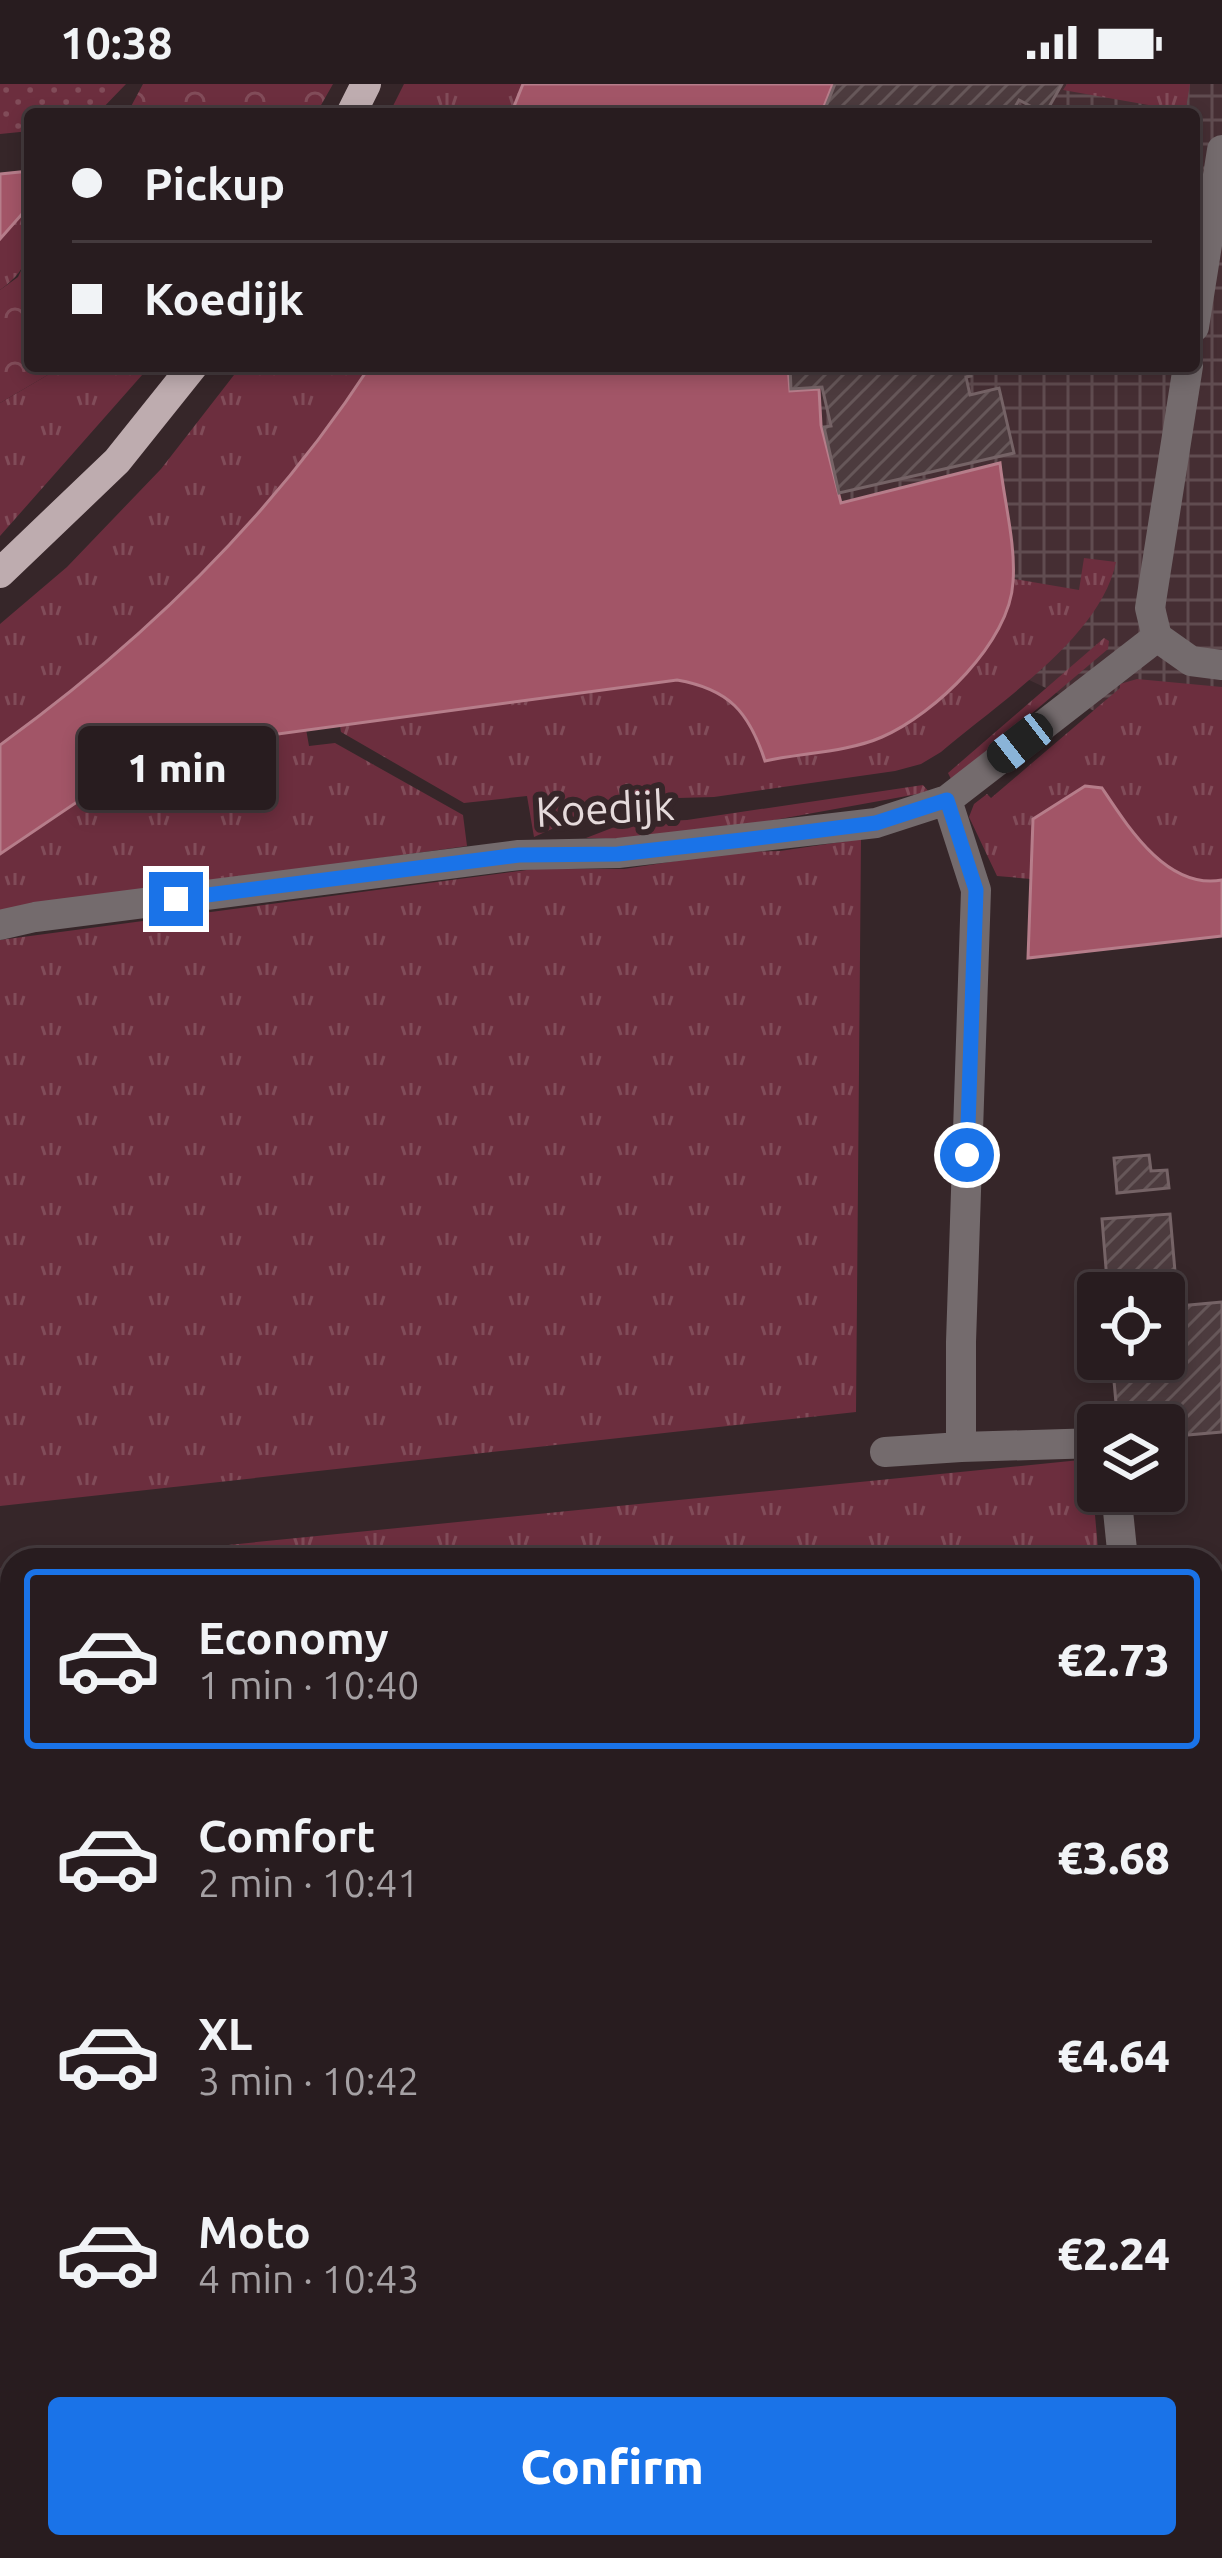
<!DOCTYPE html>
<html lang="en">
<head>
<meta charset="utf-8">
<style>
  body { margin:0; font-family:Ubuntu,sans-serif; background:#302528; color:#f1f3f6; height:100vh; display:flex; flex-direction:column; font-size:45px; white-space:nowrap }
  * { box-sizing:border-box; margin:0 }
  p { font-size:39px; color:#a5a1a4 }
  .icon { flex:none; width:66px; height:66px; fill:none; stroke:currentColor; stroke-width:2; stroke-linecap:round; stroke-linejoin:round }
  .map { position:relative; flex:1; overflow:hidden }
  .panel { position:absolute; left:0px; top:1464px; width:1224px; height:1011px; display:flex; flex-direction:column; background:#281c1f; border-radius:36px 36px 0 0; box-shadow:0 6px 18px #0003,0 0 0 3px #443a3d }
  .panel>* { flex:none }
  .hud { position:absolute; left:24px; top:24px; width:1176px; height:264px; border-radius:12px; box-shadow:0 6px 18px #0003,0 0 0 3px #443a3d; display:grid; align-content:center; height:264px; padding:0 48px; background:#281c1f }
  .buttons { position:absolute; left:1077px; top:1188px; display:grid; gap:24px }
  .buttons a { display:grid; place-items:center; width:108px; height:108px; border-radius:12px; background:#281c1f; box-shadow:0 6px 18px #0003,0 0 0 3px #443a3d; font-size:60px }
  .end { position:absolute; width:54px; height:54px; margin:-27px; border:15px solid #1a73e8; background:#fff; box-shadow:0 0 0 6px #fff }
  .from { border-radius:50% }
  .bubble { position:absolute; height:84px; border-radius:12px; background:#281c1f; box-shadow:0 6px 18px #0003,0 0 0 3px #443a3d; font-size:39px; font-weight:800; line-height:84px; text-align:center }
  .car { position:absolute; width:36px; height:72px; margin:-36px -18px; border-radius:15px; box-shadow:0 0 9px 3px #0007; background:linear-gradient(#222 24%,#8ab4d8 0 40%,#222 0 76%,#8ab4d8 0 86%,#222 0) }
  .hud b { display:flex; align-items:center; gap:42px; height:114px; font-size:45px }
  .hud b+b { border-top:3px solid #443a3d }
  .hud i { width:30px; height:30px; background:#f1f3f6 }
  ul { padding:21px 0 0; list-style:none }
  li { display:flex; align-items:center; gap:36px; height:180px; margin:0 24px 18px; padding:0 24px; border:6px solid transparent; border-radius:12px }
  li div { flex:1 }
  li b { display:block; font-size:45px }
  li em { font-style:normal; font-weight:800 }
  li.active { border-color:#1a73e8 }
  li>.icon { width:108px; height:108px; stroke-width:1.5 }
  .cta { display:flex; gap:24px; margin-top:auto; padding:24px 48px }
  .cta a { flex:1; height:138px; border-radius:12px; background:#1a73e8; color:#fff; font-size:48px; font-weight:800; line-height:138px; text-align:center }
  .status { display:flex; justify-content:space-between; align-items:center; height:84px; padding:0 60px; background:#281c1f; direction:ltr }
  .status svg { height:33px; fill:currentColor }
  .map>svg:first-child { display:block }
</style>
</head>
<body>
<div class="status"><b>10:38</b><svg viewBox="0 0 49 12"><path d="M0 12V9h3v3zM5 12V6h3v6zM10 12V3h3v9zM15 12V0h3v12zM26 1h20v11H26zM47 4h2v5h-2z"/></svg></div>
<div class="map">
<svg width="1222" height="2474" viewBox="0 0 1222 2474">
  <defs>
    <pattern id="industrial-grid" width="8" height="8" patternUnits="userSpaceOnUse" patternTransform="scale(3)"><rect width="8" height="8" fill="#452e33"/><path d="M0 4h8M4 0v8" fill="none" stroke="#604c50"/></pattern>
    <pattern id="grass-tufts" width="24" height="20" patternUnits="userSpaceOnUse" patternTransform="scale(3)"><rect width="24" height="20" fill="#6c2e3e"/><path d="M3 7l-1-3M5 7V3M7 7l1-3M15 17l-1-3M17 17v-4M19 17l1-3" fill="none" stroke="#814c59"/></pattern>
    <pattern id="forest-crowns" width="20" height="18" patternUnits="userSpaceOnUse" patternTransform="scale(3)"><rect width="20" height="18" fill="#6c2e3e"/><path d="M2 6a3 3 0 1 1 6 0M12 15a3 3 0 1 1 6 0" fill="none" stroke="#814c59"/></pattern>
    <pattern id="park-dots" width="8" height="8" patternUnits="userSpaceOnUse" patternTransform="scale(3)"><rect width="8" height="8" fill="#6c2e3e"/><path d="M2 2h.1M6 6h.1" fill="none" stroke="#814c59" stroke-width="1.8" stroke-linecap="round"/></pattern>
    <pattern id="building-hatch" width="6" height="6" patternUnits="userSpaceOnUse" patternTransform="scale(3)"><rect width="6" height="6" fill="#4c3b3e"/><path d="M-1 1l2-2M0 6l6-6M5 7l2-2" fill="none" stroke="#665759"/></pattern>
  </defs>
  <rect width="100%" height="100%" fill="#362629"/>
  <path fill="url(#industrial-grid)" d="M780 0H1222V663L1164 660 880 525 750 282H1194V30H771Z"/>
  <path fill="url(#grass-tufts)" d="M404 0H523L511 30H389Z
    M1067 0H1190L1185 30H1153L1154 22 1063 6Z
    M30 121C30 160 35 181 0 206V155Z
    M63 282H150L0 452V319Z
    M241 282H370C346 317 323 355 297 388 212 493 109 582 0 661V540L67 483 161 385Z
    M1084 474 1116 478C1101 553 998 619 941 668L921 680 895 687 714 713 642 715 603 722 534 753 527 712 464 719 341 648 340 640 677 596C713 603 732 614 754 644L1009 522 1014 495 1079 506Z
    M1104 554 1109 557 1108 565 952 697 948 689Z
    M1137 595 1222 603V796C1167 806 1128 743 1102 704L1033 735 1031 795 997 792 969 733 974 720 987 710 991 714 1120 604V600Z
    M306 645 309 662 335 659 463 731 467 762 0 827V770L105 699 226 657Z
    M923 701 929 708 665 756 586 754 625 739 687 736Z
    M861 755 856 1328 0 1422V856L534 785H624L734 768 780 767Z
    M1090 1375 1099 1476H77Z
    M12 1483V2463H862L843 2474H0V1484Z
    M1212 1894 1222 1898V2260L1212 2266Z
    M1222 2332V2474H990L1008 2463H1212V2338Z"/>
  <path fill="url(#forest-crowns)" d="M143 0H333L316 30H127Z
    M30 168V282H63L0 319V206L18 193Z"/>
  <path fill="url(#park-dots)" d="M0 0H126L97 30H30V47L0 50Z"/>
  <path fill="#a25567" stroke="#b67d8a" stroke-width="3" d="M523 0H833L821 30H511Z
    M30 87V121L0 155V90Z
    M370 282H788L790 307 819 305 821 341 841 419 1000 379C1004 417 1016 460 1013 498 1010 558 935 630 882 653 848 668 802 669 765 677 749 628 729 605 677 596L226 657 105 699 0 770V661C145 556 272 433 370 282Z
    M1085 702 1102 704C1128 743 1167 806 1222 796V852L1028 874 1033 735Z
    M1222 1600V1805L1212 1795V1608Z"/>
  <path fill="url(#building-hatch)" stroke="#756366" stroke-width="3" d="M835 0H1062L1045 30 1019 16 1011 30H823Z
    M790 282H970L971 292 966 293 970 311 999 304 1014 369 839 409 824 343 831 342 822 303 791 305Z
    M1149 1071 1151 1087 1167 1086 1169 1104 1117 1109 1114 1074Z
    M1170 1130 1178 1222 1222 1218V1348L1164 1353V1341H1118L1112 1275H1164V1209H1108L1102 1135Z"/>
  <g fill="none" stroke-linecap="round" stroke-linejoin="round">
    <path stroke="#746b6d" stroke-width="30" d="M1194 243 1222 66
      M1157 553 1150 524 1188 282
      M1157 553 1191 577 1222 581
      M0 841 35 833 519 771 618 769 876 739 947 716 1157 553
      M961 1363 1098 1359
      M885 1368 961 1363V1258L976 806 947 716
      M1116 1407 1123 1476
      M1212 1606 1222 1614"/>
    <path stroke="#beacaf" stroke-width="30" d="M351 30 366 0
      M0 489 117 377 193 282"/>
  </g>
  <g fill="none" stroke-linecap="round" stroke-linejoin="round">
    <path stroke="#1a73e8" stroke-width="15" d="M176 815 519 771 618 770 742 756 876 739 947 716 976 806 967 1071"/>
  </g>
  <g text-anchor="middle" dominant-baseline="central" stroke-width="12" stroke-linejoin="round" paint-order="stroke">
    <g font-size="42" fill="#e5dadb" stroke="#362629">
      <text transform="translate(605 724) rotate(-3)">Koedijk</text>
    </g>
  </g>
</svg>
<div class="buttons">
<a><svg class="icon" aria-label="locate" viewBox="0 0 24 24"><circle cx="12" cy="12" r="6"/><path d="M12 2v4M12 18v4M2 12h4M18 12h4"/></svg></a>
<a><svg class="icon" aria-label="layers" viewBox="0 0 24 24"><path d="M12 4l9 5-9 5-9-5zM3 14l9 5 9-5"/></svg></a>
</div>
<i class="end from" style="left:967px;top:1071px"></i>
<i class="end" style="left:176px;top:815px"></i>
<div class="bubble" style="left:78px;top:642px;width:198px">1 min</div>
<i class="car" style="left:1020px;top:659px;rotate:232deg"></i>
<div class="hud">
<b><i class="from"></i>Pickup</b>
<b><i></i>Koedijk</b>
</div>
<section class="panel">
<ul>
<li class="active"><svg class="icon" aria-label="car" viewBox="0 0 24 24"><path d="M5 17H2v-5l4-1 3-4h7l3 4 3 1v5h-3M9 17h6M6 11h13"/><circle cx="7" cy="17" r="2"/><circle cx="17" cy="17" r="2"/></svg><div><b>Economy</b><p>1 min · 10:40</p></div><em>€2.73</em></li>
<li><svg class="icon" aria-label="car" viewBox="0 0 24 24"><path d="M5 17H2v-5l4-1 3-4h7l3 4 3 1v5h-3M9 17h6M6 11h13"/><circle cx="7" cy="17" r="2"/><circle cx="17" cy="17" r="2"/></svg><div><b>Comfort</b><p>2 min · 10:41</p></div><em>€3.68</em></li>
<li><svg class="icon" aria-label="car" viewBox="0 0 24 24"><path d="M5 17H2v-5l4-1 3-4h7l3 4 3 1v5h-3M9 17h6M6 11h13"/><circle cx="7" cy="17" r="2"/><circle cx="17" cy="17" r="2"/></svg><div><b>XL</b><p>3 min · 10:42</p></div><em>€4.64</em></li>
<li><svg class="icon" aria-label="car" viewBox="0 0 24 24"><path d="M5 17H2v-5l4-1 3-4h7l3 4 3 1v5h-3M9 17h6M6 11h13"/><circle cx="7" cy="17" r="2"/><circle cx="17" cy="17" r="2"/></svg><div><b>Moto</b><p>4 min · 10:43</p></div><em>€2.24</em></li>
</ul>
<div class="cta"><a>Confirm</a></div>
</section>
</div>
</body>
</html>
